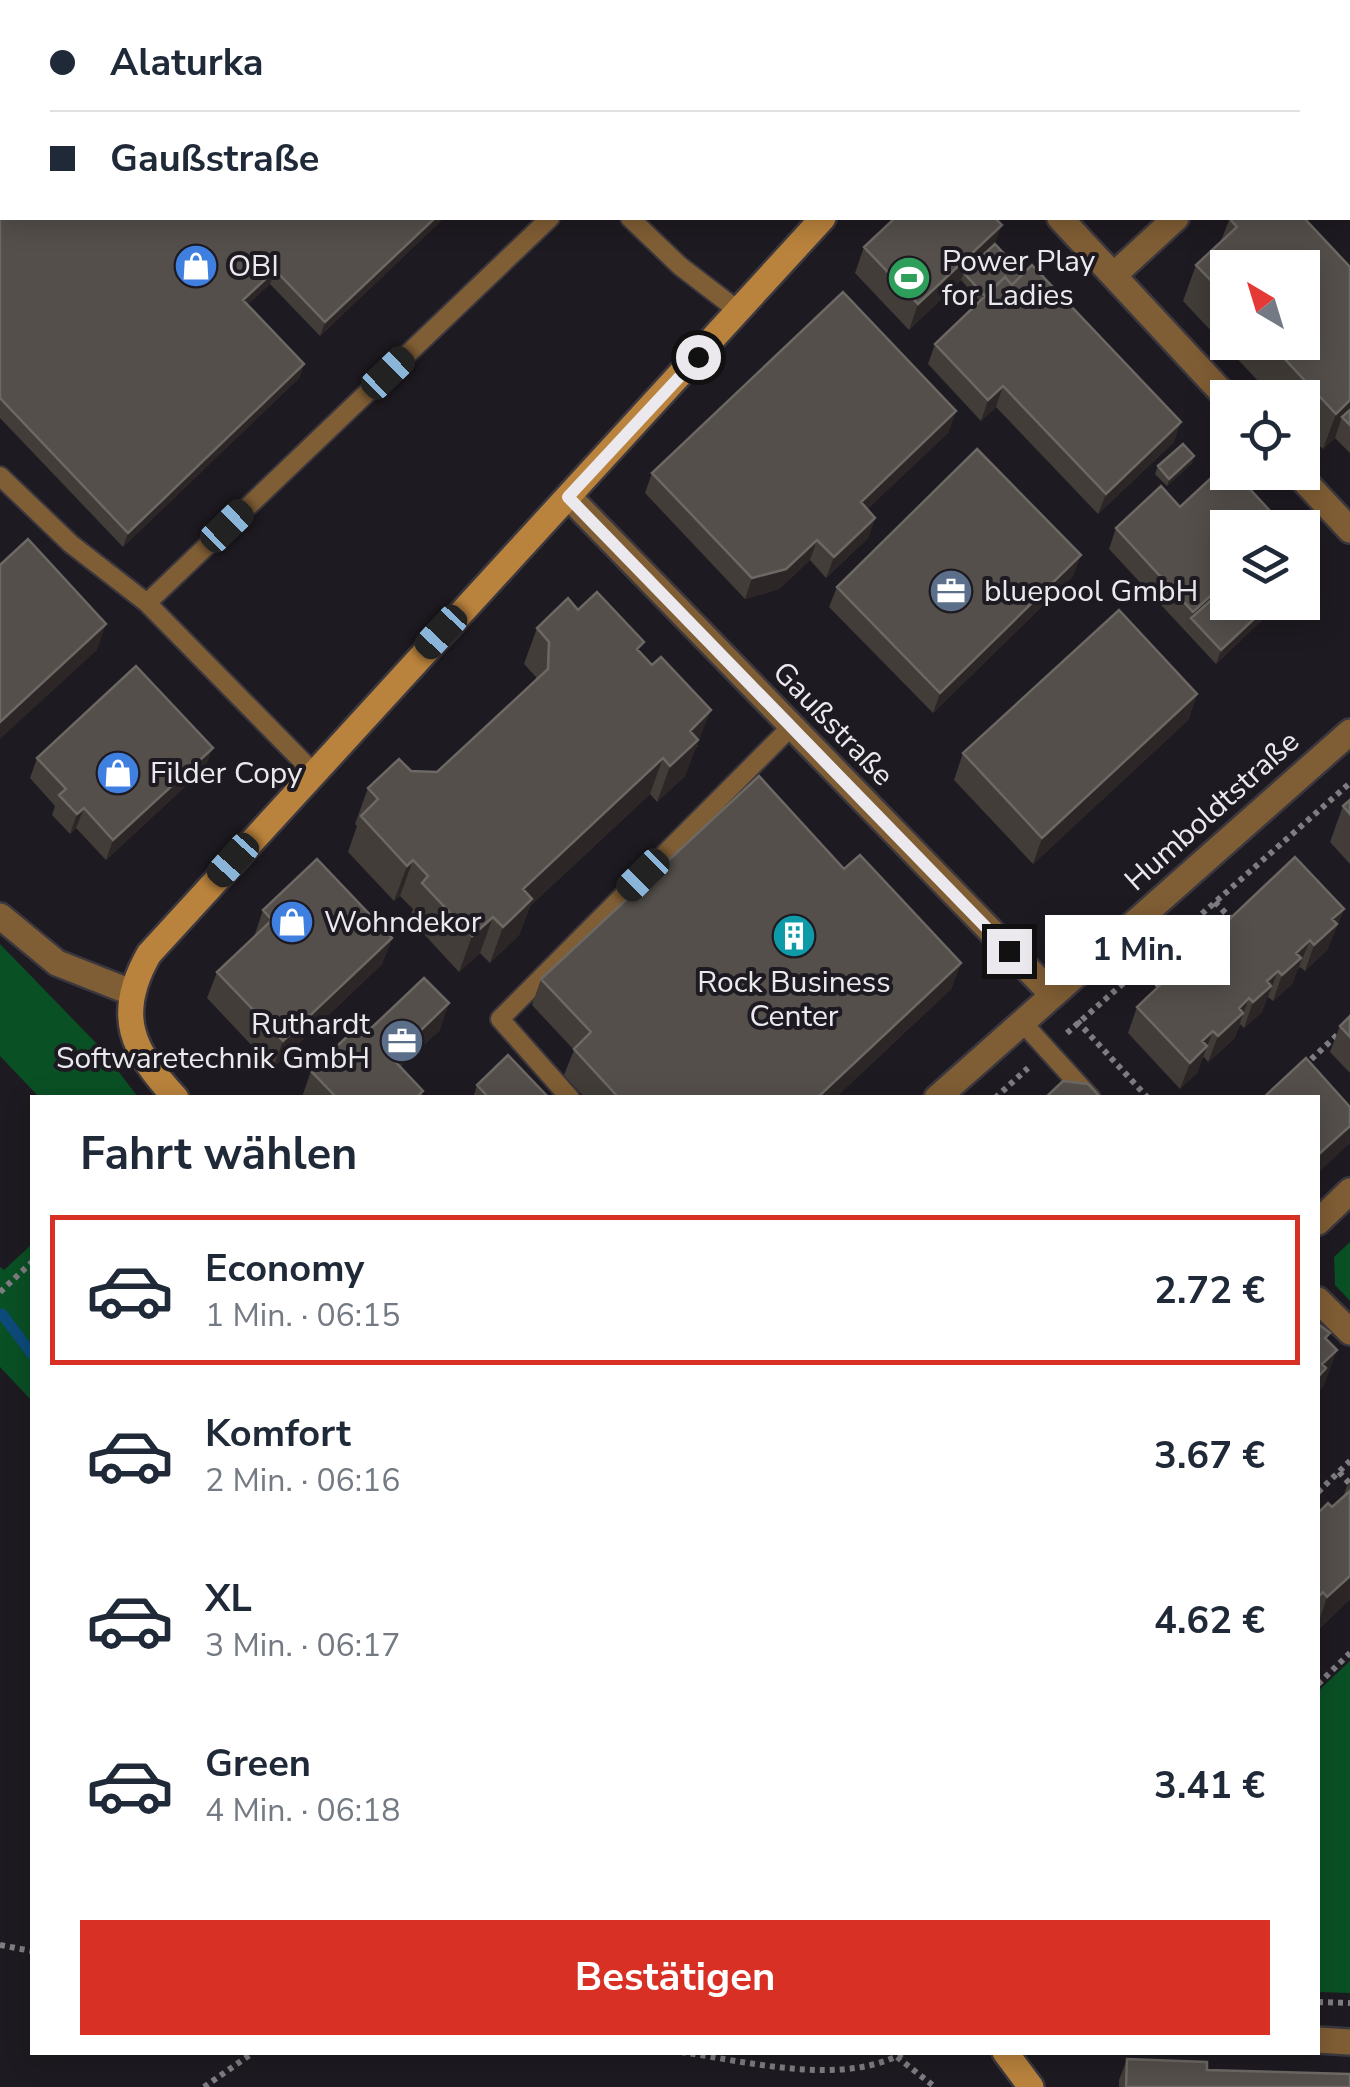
<!DOCTYPE html>
<html lang="de">
<head>
<meta charset="utf-8">
<style>
  body { margin:0; font-family:"Nunito Sans",sans-serif; background:#f2f2f3; color:#1f2937; height:100vh; display:flex; flex-direction:column; font-size:38px; white-space:nowrap }
  * { box-sizing:border-box; margin:0 }
  p { font-size:32px; color:#747a83 }
  .icon { flex:none; width:55px; height:55px; fill:none; stroke:currentColor; stroke-width:2; stroke-linecap:round; stroke-linejoin:round }
  .map { position:relative; flex:1; overflow:hidden }
  .drawer { position:absolute; left:30px; top:1095px; width:1290px; height:960px; display:flex; flex-direction:column; background:#fff; border-radius:0px; box-shadow:0 5px 25px #0003 }
  .drawer>* { flex:none }
  .hud { position:absolute; left:0px; top:0px; width:1350px; height:220px; box-shadow:0 5px 25px #0003; display:grid; align-content:center; height:220px; padding:0 50px; background:#fff }
  .needle { width:65px; rotate:322deg }
  .fabs { position:absolute; left:1210px; top:250px; display:grid; gap:20px }
  .fabs a { display:grid; place-items:center; width:110px; height:110px; border-radius:0px; background:#fff; box-shadow:0 5px 25px #0003; font-size:50px }
  .end { position:absolute; width:45px; height:45px; margin:-22px; border:12px solid #ebe9ed; background:#111; box-shadow:0 0 0 5px #111 }
  .from { border-radius:50% }
  .bubble { position:absolute; height:70px; border-radius:0px; background:#fff; box-shadow:0 5px 25px #0003; font-size:32px; font-weight:700; line-height:70px; text-align:center }
  .car { position:absolute; width:30px; height:60px; margin:-30px -15px; border-radius:12px; box-shadow:0 0 8px 2px #0007; background:linear-gradient(#222 24%,#8ab4d8 0 40%,#222 0 76%,#8ab4d8 0 86%,#222 0) }
  .hud b { display:flex; align-items:center; gap:35px; height:95px; font-size:38px }
  .hud b+b { border-top:2px solid #e0e1e3 }
  .hud i { width:25px; height:25px; background:#1f2937 }
  ul { padding:0; list-style:none }
  li { display:flex; align-items:center; gap:30px; height:150px; margin:0 20px 15px; padding:0 30px; border:5px solid transparent; border-radius:0px }
  li div { flex:1 }
  li b { display:block; font-size:38px }
  li em { font-style:normal; font-weight:700 }
  li.selected { border-color:#d93025 }
  li>.icon { width:90px; height:90px; stroke-width:1.5 }
  h2 { padding:0 50px; font-size:45px; line-height:120px }
  .action { display:flex; gap:20px; margin-top:auto; padding:20px 50px }
  .action a { flex:1; height:115px; border-radius:0px; background:#d93025; color:#fff; font-size:40px; font-weight:700; line-height:115px; text-align:center }
  .map>svg:first-child { display:block }
</style>
</head>
<body>
<div class="map">
<svg width="1350" height="2087" viewBox="0 0 1350 2087">
  <rect width="100%" height="100%" fill="#1e1a21"/>
  <path fill="#0a5025" d="M0 944 99 1046 138 1097H39L0 1056Z
    M1350 1242V1301L1335 1285 1334 1257Z
    M32 1244V1401L0 1367V1267L4 1270Z
    M1350 1661V1993L1318 1992V1691Z"/>
  <g fill="none" stroke-linecap="round" stroke-linejoin="round">
    <path stroke="#0d4b7b" stroke-width="11" d="M2 1314 32 1354"/>
    <g stroke="#3b373e" stroke-width="22">
      <path id="lane" d="M630 218 680 266 740 312
        M0 476 71 544 147 603 313 772
        M147 603 550 218
        M1022 1022 1091 1098
        M570 1098 500 1019 791 727"/>
    </g>
    <g stroke="#3b373e" stroke-width="30">
      <path id="street" d="M856 0 859 2
        M1348 57 1350 55
        M1060 218 1228 399
        M1114 275 1176 218
        M1296 472 1350 530
        M569 497 1053 995
        M0 916 57 963 133 993
        M937 1098 1350 732
        M1318 1222 1350 1191
        M1318 1300 1350 1332
        M1318 2040 1350 2042"/>
    </g>
    <g stroke="#3b373e" stroke-width="30">
      <path id="secondary" d="M1005 2 1007 0
        M176 1098C132 1051 114 1015 149 954L823 218
        M1005 2052 1031 2087"/>
    </g>
    <path stroke="#807d82" stroke-width="6" stroke-dasharray="5 5" stroke-linecap="butt" d="M426 0 428 2
      M1215 902 1235 923
      M1142 967 1165 992
      M1077 1021 1148 1098
      M1067 1033 1350 783
      M1304 1066 1350 1023
      M995 1098 1028 1068
      M0 1292 32 1262
      M1339 1472 1350 1484
      M1318 1492 1350 1461
      M1318 1684 1350 1653
      M0 1945 32 1951
      M1318 2002 1350 2003
      M681 2052C750 2062 844 2087 905 2052
      M897 2057 935 2087
      M204 2087 254 2052"/>
    <use href="#lane" stroke="#805e35" stroke-width="18"/>
    <use href="#street" stroke="#805e35" stroke-width="25"/>
    <use href="#secondary" stroke="#ba833d" stroke-width="25"/>
  </g>
  <path fill="#423d38" fill-rule="evenodd" d="M0 0 2 218H444L320 336 270 284 247 305 304 364 299 378 123 547 0 418Z
    M1298 0H1337L1334 2H1301Z
    M1350 113V146L1348 143V117Z
    M1230 218 1350 267V453L1335 438 1323 449 1302 428V398H1274L1183 301 1196 265 1220 243ZM1228 268 1302 342H1228Z
    M995 244 1174 442 1098 514 996 407 981 421 928 364 935 344 980 301 961 280 909 330 855 273 864 247Z
    M949 432 867 509 875 518 868 538 826 578 810 560 779 589 745 599 645 493 652 473Z
    M1194 456 1192 463 1167 486 1155 474 1158 466Z
    M1180 507 1228 528 1281 602 1216 664 1109 549 1116 528Z
    M1073 576 933 713 829 607 837 587Z
    M578 610 641 653 698 746 695 748 685 776 657 802 650 794 530 906 519 935 490 963 480 953 459 972 409 918 413 909 400 896 394 901 348 852 357 826 355 824 368 788 411 771 437 772 536 680V677L524 664 537 628Z
    M1197 694 1188 720 1033 864 954 780 963 753Z
    M37 758 205 768 106 860 76 828 70 834 52 815 55 806 30 778Z
    M1350 800V864L1330 842 1343 806Z
    M844 869 961 963 951 989 835 1098H585L564 1075 574 1050 532 1005 541 979Z
    M1344 909 1327 950 1305 971 1300 967 1297 970 1292 984 1273 1001 1268 997 1267 998 1262 1012 1244 1028 1240 1024 1234 1039 1208 1062 1204 1057 1202 1059 1197 1073 1180 1089 1128 1033 1137 1007Z
    M263 910 392 938 382 964 273 1068 207 998 217 972 254 937Z
    M1350 1016V1073L1330 1052 1340 1026Z
    M440 1030 400 1067 423 1091 421 1098 302 1097 311 1071 365 1034Z
    M477 1085 549 1098H473Z
    M1350 1483V1599L1318 1630V1513L1332 1507 1343 1497 1347 1486Z
    M1127 2059 1207 2070 1350 2087H1119V2080Z"/>
  <path fill="#2c2726" d="M1323 0H1337L1334 2H1322Z
    M435 218H444L320 336 325 322Z
    M1002 225 992 251 964 273 961 280 909 330 918 304Z
    M275 270 270 284 238 314 243 300Z
    M304 364 299 378 123 547 128 533Z
    M1003 386 996 407 981 421 988 400Z
    M1350 400V424L1342 417 1335 438 1323 449 1336 414Z
    M956 411 949 432 853 523 861 502Z
    M1181 422 1174 442 1098 514 1106 494Z
    M1194 456 1192 463 1167 486 1169 479Z
    M875 518 868 538 826 578 834 557Z
    M817 540 810 560 779 589 745 599 752 578Z
    M1081 555 1073 576 933 713 940 693Z
    M1312 565 1307 579 1302 583V574Z
    M1228 580V594L1191 618 1186 632 1193 612Z
    M1272 602H1281L1216 664 1221 650Z
    M106 624 97 650 0 739V722Z
    M1197 694 1188 720 1033 864 1042 838Z
    M711 710 685 776 657 802 670 766 690 731Z
    M213 748 205 768 106 860 113 840Z
    M663 758 650 794 530 906 519 935 490 963 503 927 523 889Z
    M84 808 76 828 70 834 77 814Z
    M413 860 400 896 394 901 407 866Z
    M1344 909 1327 950 1305 971 1314 945 1332 919Z
    M493 917 480 953 459 972 472 936Z
    M392 938 382 964 273 1068 283 1041Z
    M1310 940 1292 984 1273 1001 1282 975 1296 953Z
    M961 963 951 989 835 1098H817Z
    M1278 971 1262 1012 1244 1028 1253 1002 1267 981Z
    M1249 998 1234 1039 1208 1062 1218 1036 1239 1008Z
    M449 1003 440 1030 382 1084 392 1058Z
    M1213 1031 1197 1073 1180 1089 1190 1063 1202 1041Z
    M1350 1126V1143L1318 1173V1155Z
    M1337 1350 1324 1386 1318 1392V1377L1322 1364Z
    M1350 1576V1599L1318 1630V1624L1327 1597Z"/>
  <path fill="#544f4b" stroke="#6c6864" stroke-width="2.5" d="M0 0H401L404 2H2V218H435L325 322 275 270 243 300 304 364 128 533 0 398Z
    M524 0H679L681 2H521Z
    M746 0H767L770 2H744Z
    M1092 0H1170L1172 2H1089Z
    M1221 0H1270L1273 2H1223Z
    M895 218H995L1002 225 918 304 864 247Z
    M1229 218H1304L1350 267V400L1336 414 1269 342H1302V268H1228V298L1196 265 1237 227Z
    M995 244 1023 274 1012 285 1005 277 985 296 964 273Z
    M1032 265 1181 422 1106 494 1003 386 988 400 935 344 1005 277 1012 285Z
    M843 292 956 411 861 502 875 518 834 557 817 540 786 569 752 578 652 473Z
    M1350 410V425L1342 417Z
    M1183 444 1194 456 1169 479 1158 466Z
    M977 449 1081 555 940 693 837 587Z
    M1226 464 1228 472H1234L1285 527 1228 528V580L1193 612 1116 528 1161 486 1180 507Z
    M28 539 106 624 0 722V565Z
    M1302 555 1312 565 1302 574Z
    M1228 585V602H1272L1221 650 1191 618Z
    M597 592 644 642 637 649 652 665 661 657 711 710 690 731 698 740 670 766 663 758 523 889 532 899 503 927 493 917 472 936 422 883 428 876 413 860 407 866 361 816 378 799 368 788 399 759 411 771 437 772 548 669 549 642 537 628 568 598 578 610Z
    M1119 610 1197 694 1042 838 963 753Z
    M136 666 213 748 113 840 84 808 77 814 59 795 66 789 37 758Z
    M759 776 844 869 860 855 961 963 817 1098H619L574 1049 591 1032 541 979Z
    M1350 800V814L1343 806Z
    M1295 857 1344 909 1332 919 1337 924 1314 945 1310 940 1296 953 1301 958 1282 975 1278 971 1267 981 1271 986 1253 1002 1249 998 1239 1008 1243 1013 1218 1036 1213 1031 1202 1041 1207 1046 1190 1063 1137 1007Z
    M317 859 392 938 283 1041 217 972 272 920 263 910Z
    M424 978 449 1003 392 1058 423 1091 416 1098H337L311 1071 358 1026 365 1034Z
    M1350 1016V1037L1340 1026Z
    M508 1055 549 1098H489L477 1085Z
    M1306 1058 1350 1107V1126L1318 1155V1098H1263Z
    M1063 1081 1088 1084 1101 1098H1045Z
    M1318 1324 1330 1333 1325 1338 1337 1350 1322 1364 1326 1368 1318 1377Z
    M1350 1491V1576L1327 1597 1323 1592 1318 1597V1513L1328 1503 1332 1507Z
    M1127 2059 1207 2062V2070L1350 2074V2087H1126Z"/>
  <g fill="none" stroke-linecap="round" stroke-linejoin="round">
    <path stroke="#ebe9ed" stroke-width="12" d="M698 357 568 497 1009 951"/>
  </g>
  <defs>
    <g id="shop-disc" transform="scale(2.25)"><circle r="9.5" fill="#3f7fe0" stroke="#1e1a21"/><path d="M-5-2.5h2.3a2.7 3.5 0 0 1 5.4 0H5L5.5 6h-11ZM-1.5-2.5h3a1.5 2.3 0 0 0-3 0Z" fill="#fff"/></g>
    <g id="stadium-disc" transform="scale(2.25)"><circle r="9.5" fill="#2e9e5b" stroke="#1e1a21"/><path d="M0-5a6.5 5 0 1 0 0 10a6.5 5 0 1 0 0-10ZM-3.5-1.8h7v3.6h-7Z" fill="#fff"/></g>
    <g id="office-disc" transform="scale(2.25)"><circle r="9.5" fill="#5c6f8a" stroke="#1e1a21"/><path d="M-6-3h4V-5.5h4V-3h4V5H-6ZM-1-4.5V-3h2v-1.5ZM-6 0V1H6V0Z" fill="#fff"/></g>
    <g id="building-disc" transform="scale(2.25)"><circle r="9.5" fill="#0f9aa8" stroke="#1e1a21"/><path d="M-4-6H4V6H1V3H-1V6H-4ZM-2.5-4.3h1.7v1.8h-1.7ZM.8-4.3h1.7v1.8H.8ZM-2.5-1h1.7V.8h-1.7ZM.8-1h1.7V.8H.8Z" fill="#fff"/></g>
  </defs>
  <g fill-rule="evenodd">
    <use href="#shop-disc" x="196" y="266"/>
    <use href="#stadium-disc" x="909" y="278"/>
    <use href="#office-disc" x="951" y="591"/>
    <use href="#shop-disc" x="118" y="773"/>
    <use href="#shop-disc" x="292" y="922"/>
    <use href="#building-disc" x="794" y="936"/>
    <use href="#office-disc" x="402" y="1041"/>
  </g>
  <g text-anchor="middle" dominant-baseline="central" stroke-width="8" stroke-linejoin="round" paint-order="stroke">
    <g font-size="30" fill="#ebe9ed" stroke="#1e1a21" text-anchor="start">
      <text x="942" y="261">Power Play<tspan x="942" dy="34">for Ladies</tspan></text>
      <text x="228" y="266">OBI</text>
      <text x="984" y="591">bluepool GmbH</text>
      <text x="150" y="773">Filder Copy</text>
      <text x="324" y="922">Wohndekor</text>
      <text x="794" y="982" text-anchor="middle">Rock Business<tspan x="794" dy="34">Center</tspan></text>
      <text x="370" y="1024" text-anchor="end">Ruthardt<tspan x="370" dy="34">Softwaretechnik GmbH</tspan></text>
    </g>
    <g font-size="30" fill="#ebe9ed" stroke="#1e1a21">
      <text transform="translate(833 724) rotate(46)">Gaußstraße</text>
      <text transform="translate(1212 811) rotate(-42)">Humboldtstraße</text>
    </g>
  </g>
</svg>
<div class="fabs">
<a><svg class="needle" viewBox="-14 -14 28 28"><path d="M0-13l5 13h-10z" fill="#e53935"/><path d="M0 13l5-13h-10z" fill="#747a83"/></svg></a>
<a><svg class="icon" aria-label="locate" viewBox="0 0 24 24"><circle cx="12" cy="12" r="6"/><path d="M12 2v4M12 18v4M2 12h4M18 12h4"/></svg></a>
<a><svg class="icon" aria-label="layers" viewBox="0 0 24 24"><path d="M12 4l9 5-9 5-9-5zM3 14l9 5 9-5"/></svg></a>
</div>
<i class="end from" style="left:698px;top:357px"></i>
<i class="end" style="left:1009px;top:951px"></i>
<div class="bubble" style="left:1045px;top:915px;width:185px">1 Min.</div>
<i class="car" style="left:388px;top:373px;rotate:46deg"></i>
<i class="car" style="left:227px;top:526px;rotate:46deg"></i>
<i class="car" style="left:441px;top:632px;rotate:223deg"></i>
<i class="car" style="left:233px;top:860px;rotate:222deg"></i>
<i class="car" style="left:643px;top:875px;rotate:225deg"></i>
<div class="hud">
<b><i class="from"></i>Alaturka</b>
<b><i></i>Gaußstraße</b>
</div>
<section class="drawer">
<h2>Fahrt wählen</h2>
<ul>
<li class="selected"><svg class="icon" aria-label="car" viewBox="0 0 24 24"><path d="M5 17H2v-5l4-1 3-4h7l3 4 3 1v5h-3M9 17h6M6 11h13"/><circle cx="7" cy="17" r="2"/><circle cx="17" cy="17" r="2"/></svg><div><b>Economy</b><p>1 Min. · 06:15</p></div><em>2.72 €</em></li>
<li><svg class="icon" aria-label="car" viewBox="0 0 24 24"><path d="M5 17H2v-5l4-1 3-4h7l3 4 3 1v5h-3M9 17h6M6 11h13"/><circle cx="7" cy="17" r="2"/><circle cx="17" cy="17" r="2"/></svg><div><b>Komfort</b><p>2 Min. · 06:16</p></div><em>3.67 €</em></li>
<li><svg class="icon" aria-label="car" viewBox="0 0 24 24"><path d="M5 17H2v-5l4-1 3-4h7l3 4 3 1v5h-3M9 17h6M6 11h13"/><circle cx="7" cy="17" r="2"/><circle cx="17" cy="17" r="2"/></svg><div><b>XL</b><p>3 Min. · 06:17</p></div><em>4.62 €</em></li>
<li><svg class="icon" aria-label="car" viewBox="0 0 24 24"><path d="M5 17H2v-5l4-1 3-4h7l3 4 3 1v5h-3M9 17h6M6 11h13"/><circle cx="7" cy="17" r="2"/><circle cx="17" cy="17" r="2"/></svg><div><b>Green</b><p>4 Min. · 06:18</p></div><em>3.41 €</em></li>
</ul>
<div class="action"><a>Bestätigen</a></div>
</section>
</div>
</body>
</html>
